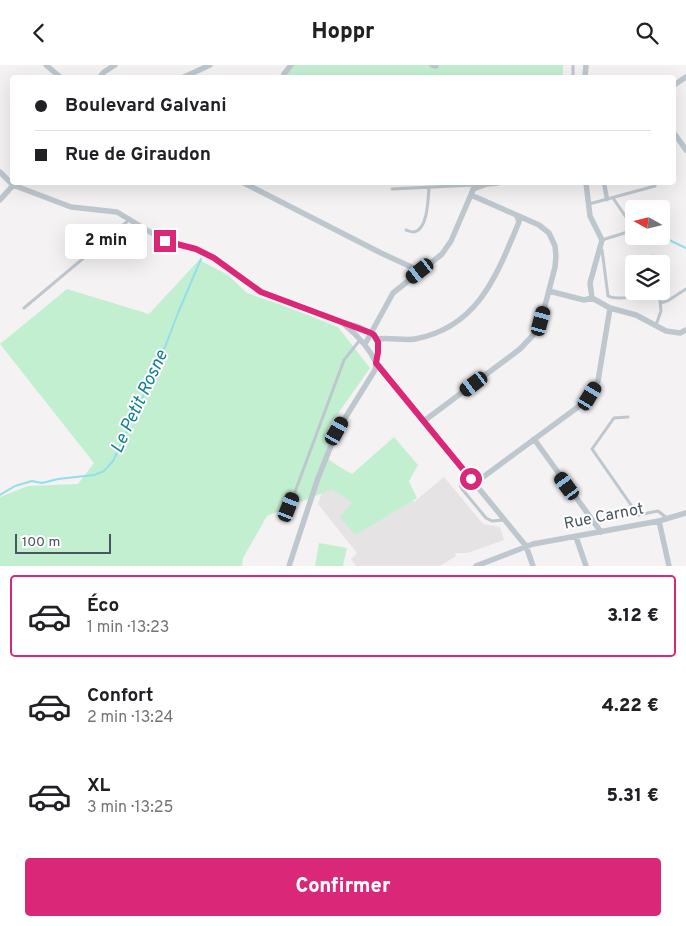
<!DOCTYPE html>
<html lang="fr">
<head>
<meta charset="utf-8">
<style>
  body { margin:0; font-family:Overpass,sans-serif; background:#f6f6f6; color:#202124; height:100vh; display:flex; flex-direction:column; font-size:19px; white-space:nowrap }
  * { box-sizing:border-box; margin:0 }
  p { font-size:16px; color:#757577 }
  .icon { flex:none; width:28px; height:28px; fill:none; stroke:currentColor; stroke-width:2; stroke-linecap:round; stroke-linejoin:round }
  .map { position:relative; height:501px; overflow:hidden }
  .panel { display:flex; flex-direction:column; background:#fff; flex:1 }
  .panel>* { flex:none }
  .guide { position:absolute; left:10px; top:10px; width:666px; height:110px; border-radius:5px; box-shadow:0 5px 20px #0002; display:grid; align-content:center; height:110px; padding:0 25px; background:#fff }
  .needle { width:32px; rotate:278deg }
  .fabs { position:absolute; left:625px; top:135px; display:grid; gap:10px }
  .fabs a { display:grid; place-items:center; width:45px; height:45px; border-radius:5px; background:#fff; box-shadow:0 5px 20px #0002; font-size:25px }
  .scale { position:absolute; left:15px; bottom:12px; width:96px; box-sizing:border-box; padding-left:5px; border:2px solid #4a565f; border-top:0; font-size:14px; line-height:18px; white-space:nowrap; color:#4a565f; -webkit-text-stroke:4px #fff; paint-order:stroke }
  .end { position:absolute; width:22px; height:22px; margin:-11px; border:6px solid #db2777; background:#fff; box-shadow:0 0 0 2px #fff }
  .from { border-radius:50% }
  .bubble { position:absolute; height:35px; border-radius:5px; background:#fff; box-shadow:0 5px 20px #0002; font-size:16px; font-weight:800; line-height:35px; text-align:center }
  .car { position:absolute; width:15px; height:30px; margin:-15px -8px; border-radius:6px; box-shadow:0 0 4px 1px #0007; background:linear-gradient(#222 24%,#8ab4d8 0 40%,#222 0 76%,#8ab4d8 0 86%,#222 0) }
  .guide b { display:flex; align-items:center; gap:18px; height:48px; font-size:19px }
  .guide b+b { border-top:1px solid #e0e0e0 }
  .guide i { width:12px; height:12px; background:#202124 }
  ul { padding:9px 0 0; list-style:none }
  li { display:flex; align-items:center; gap:15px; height:82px; margin:0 10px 8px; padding:0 15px; border:2px solid transparent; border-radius:5px }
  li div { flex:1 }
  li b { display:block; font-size:19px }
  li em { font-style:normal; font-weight:800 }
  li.on { border-color:#db2777 }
  li>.icon { width:45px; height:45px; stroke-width:1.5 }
  .primary-button { display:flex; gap:10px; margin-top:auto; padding:10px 25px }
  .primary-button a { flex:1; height:58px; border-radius:5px; background:#db2777; color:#fff; font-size:20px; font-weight:800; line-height:58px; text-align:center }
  header { display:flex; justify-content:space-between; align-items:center; height:65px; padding:0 25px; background:#fff; font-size:22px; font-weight:800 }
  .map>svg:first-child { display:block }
</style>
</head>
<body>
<header><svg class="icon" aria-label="back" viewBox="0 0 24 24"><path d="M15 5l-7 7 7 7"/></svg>Hoppr<svg class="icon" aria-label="search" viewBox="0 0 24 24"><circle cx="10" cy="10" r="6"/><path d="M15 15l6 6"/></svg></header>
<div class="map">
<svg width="686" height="501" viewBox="0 0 686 501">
  <rect width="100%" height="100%" fill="#f4f2f2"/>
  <path fill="#e5e3e4" d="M329 394 386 436 397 419 414 437 444 412 483 459 500 462 504 475 467 488H455L456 491 440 501H356L351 494 357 488 318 439 329 407Z"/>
  <path fill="#c3efd1" d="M291 0H563V12H283Z
    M199 195 228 210 247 228 290 243 338 262 370 303 328 363 329 396 352 409 394 372 418 400 409 416 417 433 355 470 340 452 352 437 332 424 267 451 243 493 242 501H0V432L28 421 78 419 94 398 0 279 67 224 149 249Z
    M319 478 347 483 343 501H315Z"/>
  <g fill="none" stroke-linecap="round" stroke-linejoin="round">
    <path stroke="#92deea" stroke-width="2" d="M661 171 686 183
      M0 430 15 421 32 416 42 418 58 414 94 410 104 406 113 396 160 295 178 248 201 194"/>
    <path stroke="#bec7ce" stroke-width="3" d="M573 0V12
      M392 124 474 120
      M613 133 634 164
      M589 139 655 121
      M406 165C409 166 411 167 414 167 428 165 428 133 429 123
      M602 175 634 165
      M599 184 602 185 608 231C616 235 637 233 644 226
      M644 199 643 193 653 191 654 199
      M661 238 669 235 686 224
      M24 243 129 155
      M656 260 661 246 659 226
      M628 352 614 353 592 384 638 450 658 446 667 453
      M465 406C461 412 458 418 462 424L486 453 492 456 504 455
      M289 443 344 295 360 275"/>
    <path stroke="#bec7ce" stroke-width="4.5" d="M604 118 607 134"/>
    <path stroke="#bec7ce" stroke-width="5.5" d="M46 0 60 12
      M432 0 436 1
      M100 12 104 7 115 0
      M184 12 210 0
      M283 12 284 9 291 0
      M585 12 586 0
      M674 20 686 12
      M674 68 686 85
      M0 107 13 120 71 142 117 147 165 176 196 184 214 193 261 227 344 258 359 262 374 270 378 277V287L375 305 337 366 318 413 289 501
      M244 118 381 188 420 206
      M586 118 590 151 602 175 590 218 592 233
      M473 124 487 119 498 118
      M0 135 15 118
      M549 226 584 235 592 233
      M592 233 610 243 636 250 666 266 680 268 686 265
      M345 260C358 271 369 282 376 298L526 481 533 501
      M377 274C390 272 403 276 415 274 479 262 497 209 519 157L517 151
      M365 279 393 228 442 189 451 176 476 118
      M424 356 520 284 534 269 541 256 555 202 556 191 555 181 549 168 539 160 471 130
      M534 374 601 467
      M475 418 582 339 598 316 610 243
      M659 456 669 501
      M576 472 586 501
      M476 501 533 479 659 456 686 448"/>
  </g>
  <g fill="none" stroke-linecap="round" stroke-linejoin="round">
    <path stroke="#db2777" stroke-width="6" d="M165 176 196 184 214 193 261 227 371 268 374 270 378 277V287L376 298 471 414"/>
  </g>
  <g text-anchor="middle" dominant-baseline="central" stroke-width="4" stroke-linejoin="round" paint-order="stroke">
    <g font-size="16" fill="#4a565f" stroke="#fff">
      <text transform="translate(604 452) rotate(-11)">Rue Carnot</text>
    </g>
    <g font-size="18" font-style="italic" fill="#118193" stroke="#fff">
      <text transform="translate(140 337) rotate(-65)">Le Petit Rosne</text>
    </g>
  </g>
</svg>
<div class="fabs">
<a><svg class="needle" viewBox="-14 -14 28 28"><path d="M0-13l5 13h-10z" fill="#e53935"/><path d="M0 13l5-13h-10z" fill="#757577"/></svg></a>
<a><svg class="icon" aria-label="layers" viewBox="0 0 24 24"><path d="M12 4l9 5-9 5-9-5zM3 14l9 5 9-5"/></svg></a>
</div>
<div class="scale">100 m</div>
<i class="end from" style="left:471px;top:414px"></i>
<i class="end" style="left:165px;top:176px"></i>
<div class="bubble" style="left:65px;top:159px;width:82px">2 min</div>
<i class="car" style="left:420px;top:206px;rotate:232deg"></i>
<i class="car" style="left:541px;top:256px;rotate:15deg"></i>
<i class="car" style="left:474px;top:319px;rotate:233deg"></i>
<i class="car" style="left:590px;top:331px;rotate:31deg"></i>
<i class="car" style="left:337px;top:366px;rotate:29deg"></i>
<i class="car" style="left:567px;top:421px;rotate:324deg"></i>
<i class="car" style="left:289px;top:442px;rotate:21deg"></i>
<div class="guide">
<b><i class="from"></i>Boulevard Galvani</b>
<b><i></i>Rue de Giraudon</b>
</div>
</div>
<section class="panel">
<ul>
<li class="on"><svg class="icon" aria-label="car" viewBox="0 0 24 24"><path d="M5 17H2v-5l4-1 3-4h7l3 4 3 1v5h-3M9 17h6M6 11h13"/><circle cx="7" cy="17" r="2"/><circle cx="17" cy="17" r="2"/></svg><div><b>Éco</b><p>1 min · 13:23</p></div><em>3.12 €</em></li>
<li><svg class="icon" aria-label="car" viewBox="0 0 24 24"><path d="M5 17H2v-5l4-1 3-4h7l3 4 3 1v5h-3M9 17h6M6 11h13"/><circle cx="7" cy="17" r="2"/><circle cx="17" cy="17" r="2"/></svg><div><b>Confort</b><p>2 min · 13:24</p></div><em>4.22 €</em></li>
<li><svg class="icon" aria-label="car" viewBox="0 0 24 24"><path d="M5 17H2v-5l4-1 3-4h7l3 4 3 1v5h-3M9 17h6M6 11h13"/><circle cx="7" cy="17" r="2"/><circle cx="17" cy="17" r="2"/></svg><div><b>XL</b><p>3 min · 13:25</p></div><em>5.31 €</em></li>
</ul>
<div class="primary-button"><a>Confirmer</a></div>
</section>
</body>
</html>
